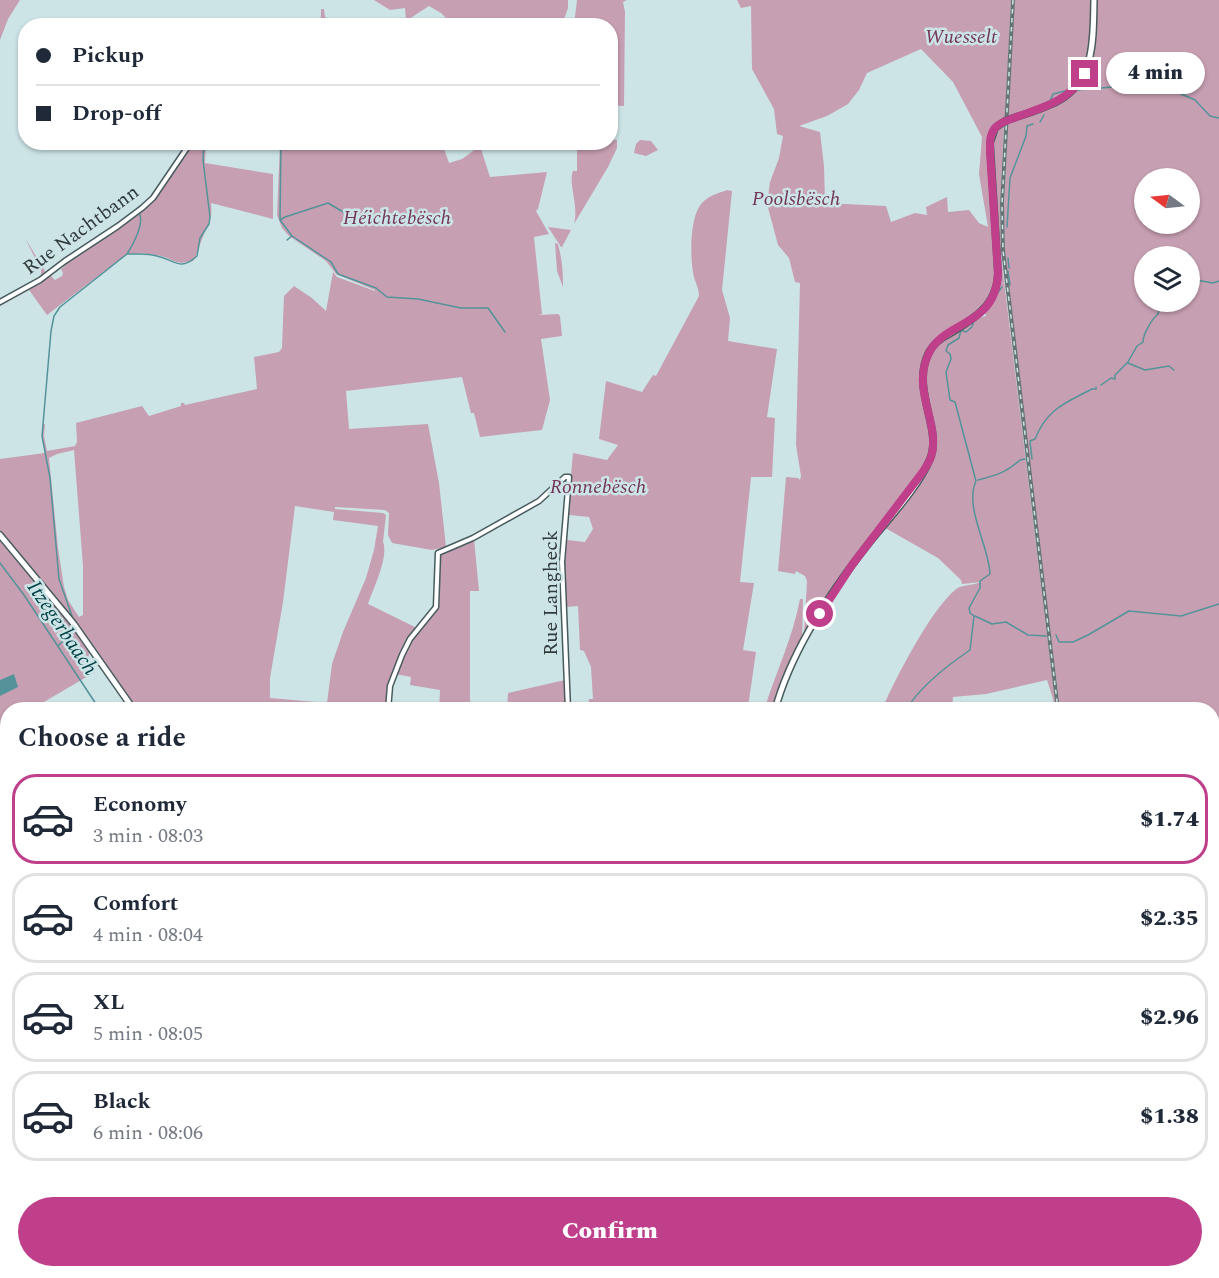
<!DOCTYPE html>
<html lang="en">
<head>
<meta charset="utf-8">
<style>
  body { margin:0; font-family:Spectral,serif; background:#f2f2f3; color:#1f2937; height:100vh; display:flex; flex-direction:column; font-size:22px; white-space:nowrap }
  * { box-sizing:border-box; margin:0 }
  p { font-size:20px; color:#747a83 }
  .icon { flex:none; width:33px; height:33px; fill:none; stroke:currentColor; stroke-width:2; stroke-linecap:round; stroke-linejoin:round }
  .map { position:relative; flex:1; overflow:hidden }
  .side { position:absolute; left:0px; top:702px; width:1220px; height:576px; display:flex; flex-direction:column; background:#fff; border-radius:24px 24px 0 0; box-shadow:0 2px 4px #0004 }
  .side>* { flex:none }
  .hud { position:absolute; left:18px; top:18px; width:600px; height:132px; border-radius:24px; box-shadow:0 2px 4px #0004; display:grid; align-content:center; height:132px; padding:0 18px; background:#fff }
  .needle { width:39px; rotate:285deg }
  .controls { position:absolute; left:1134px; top:168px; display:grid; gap:12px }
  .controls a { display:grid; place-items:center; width:66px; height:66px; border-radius:50%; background:#fff; box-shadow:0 2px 4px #0004; font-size:30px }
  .end { position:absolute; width:27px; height:27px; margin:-14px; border:8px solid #bf3f8b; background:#fff; box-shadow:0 0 0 3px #fff }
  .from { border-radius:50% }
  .bubble { position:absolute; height:42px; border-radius:21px; background:#fff; box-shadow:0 2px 4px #0004; font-size:20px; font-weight:800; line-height:42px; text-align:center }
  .hud b { display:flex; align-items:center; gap:21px; height:57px; font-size:22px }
  .hud b+b { border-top:2px solid #e0e1e3 }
  .hud i { width:15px; height:15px; background:#1f2937 }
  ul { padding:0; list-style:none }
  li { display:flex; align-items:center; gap:18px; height:90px; margin:0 12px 9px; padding:0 6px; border:3px solid #e0e1e3; border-radius:24px }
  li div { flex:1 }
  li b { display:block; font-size:22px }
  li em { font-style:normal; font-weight:800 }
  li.active { border-color:#bf3f8b }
  li>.icon { width:54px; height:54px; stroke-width:1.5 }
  h2 { padding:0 18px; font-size:27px; line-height:72px }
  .action { display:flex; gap:12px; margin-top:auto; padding:12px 18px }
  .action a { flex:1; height:69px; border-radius:36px; background:#bf3f8b; color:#fff; font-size:24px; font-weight:800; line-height:69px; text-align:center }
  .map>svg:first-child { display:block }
</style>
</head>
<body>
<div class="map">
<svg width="1219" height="1278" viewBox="0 0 1219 1278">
  <rect width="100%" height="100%" fill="#cce4e6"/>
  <path fill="#c79fb2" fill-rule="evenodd" d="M0 0H20L8 19 0 40Z
    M374 0H568V8L562 25 454 26 441 13 429 6 406 21 405 8 390 10Z
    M577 0H627L623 2 625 12 624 106 611 105 610 26 574 25Z
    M731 0H1011L1005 119C994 122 989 133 987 144L997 278 989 300 974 319 986 316 985 312 995 296 999 283 992 145 996 129 1004 124 1000 207 1002 264 1056 709H1055L1053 699 1047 680 986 694 953 697 952 709H882C895 679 930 611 955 590 962 584 972 586 981 582L962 584 961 580 938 558 880 525 844 570 845 572 804 634 807 581 805 576 796 571 795 574 778 571 786 477 798 478 800 480 801 476 796 445 800 283 795 282 789 258 778 245 767 204 770 182 779 158 783 136 777 134 774 109 752 69 751 6 741 8 737 0ZM921 49 953 82 982 137 979 174 988 227 979 223 969 210 948 212 947 197 926 207 927 215 915 213 891 222 886 206 825 203 824 166 820 132 799 126 827 116 848 104 859 90 867 73Z
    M1014 0H1092C1090 46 1094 75 1053 102 1040 110 1022 110 1008 118Z
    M1096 0H1219V760L1212 748V710L1060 709 1005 265 1004 208 1008 122C1018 119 1046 111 1053 107 1097 77 1095 49 1096 0ZM1144 178H1190V224H1144ZM1144 256H1190V302H1144Z
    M321 9H324L325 17 338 24 350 25H314L321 17Z
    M611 139 617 140V148L608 167 574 224C579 205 568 184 573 171H577V143L610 142Z
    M640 140 651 141 658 150 646 156 634 153 636 144Z
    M191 143H206L205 163 273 174V219L211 203C213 220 208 222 203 237 199 246 198 253 193 261 175 265 177 261 161 256 150 253 138 253 127 254L47 315 29 290 0 306V299L24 287 41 276V270L25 238 48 276 50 275 55 280 62 276 63 273 61 269 65 266 57 269 56 268 118 226 153 198Z
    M280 143H442L449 163 462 159 480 146 490 177 547 172 538 209 536 211 549 234 534 237 542 314 538 315 558 314 560 316 562 336 541 339 550 400 542 430 480 437 474 413H471L462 377 346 391 349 429 428 424 439 483 446 547 432 550 392 543 388 535 389 513 385 510 335 507V509L383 513 386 515 383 542C389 557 373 589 368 604L417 628C406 651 383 684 387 709H130L91 652 89 653 88 662 95 672 32 709 8 710 7 858 2 849 0 850 7 862V947L0 917V459L45 453 42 436 43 424H45L44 436 47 451 75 446 77 442 76 423 142 406 149 416 181 406V403H184L185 405 257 389 254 357 279 352 282 348 284 296 294 286 312 298 326 311 333 272 337 277 375 291V290L336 274 326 261 289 236 282 228 277 215ZM74 450 83 566V615L79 617 68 600 64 587 58 548 49 458 57 454ZM295 506 334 512 333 520 378 526 374 550 366 578 343 632 332 664 327 703 270 698V678L283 602Z
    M727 190 732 191 722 290 730 318 728 341 777 349 767 417 775 418 772 477H751L740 582 754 583 743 650 756 652 748 707 752 709H574V707L588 708 589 699H593L591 667 584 651 580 650 578 606 566 607 564 553 573 453 607 460 618 445 599 439 606 381 642 392 653 375 656 376 699 296C699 289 696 284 694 277 690 260 689 217 702 203 708 196 719 193 727 190ZM569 515 589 517 593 529 585 542 567 540Z
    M548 227 571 230 562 247H561Z
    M555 243 558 244C562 260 563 269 563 287L557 271Z
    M474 539 479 591H470V709H439L440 690 410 685 411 677 395 674 413 637 435 610 440 553Z
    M800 599H803L802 641 774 709 764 710C776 672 793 637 800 599Z
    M565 680 566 709 507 710 508 693Z
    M1212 830 1219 839V975L1212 976Z
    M0 988H7L8 1054 3 1055V1081L0 1058Z
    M1212 1089H1219V1187H1212Z
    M0 1129 7 1131V1182L0 1181Z
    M0 1219 7 1222 8 1270 83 1271 86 1278H0Z
    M336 1270H584L585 1272 590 1270H973L974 1277 976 1278H330L337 1275Z
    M157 1271V1270L215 1271 207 1272V1276L199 1278H103C117 1272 133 1270 150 1271L151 1273Z
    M218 1271H241L245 1278 218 1277Z
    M977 1271V1270L1077 1271 1074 1278H977Z"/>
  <path fill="#539399" d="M14 674 18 687 0 696V680Z"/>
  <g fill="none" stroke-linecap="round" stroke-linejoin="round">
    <path stroke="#539399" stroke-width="1.5" d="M1078 90 1124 86 1125 84H1142L1148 82 1173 87 1179 93 1195 100 1210 116 1219 118
      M1050 101 1053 94 1069 90
      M1040 122 1044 115
      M280 219 281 142
      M1007 227 1010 178 1026 136 1027 126 1033 124
      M292 236 331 262 338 274 376 288 387 297 418 299 461 308H488L505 332
      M287 240 292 236 280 220 285 217 328 203 345 213 353 210
      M128 254C137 254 148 253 157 256 175 260 180 272 197 256L200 238 209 224 210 217 203 160 204 142
      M1188 256 1190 255
      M1008 258 1009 268
      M1008 271 1010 285
      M1190 279 1213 283 1219 281
      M995 296 1002 287
      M979 317 990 305
      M1128 363 1145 370 1169 366 1174 370
      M1101 385 1111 378 1115 379V375L1128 362 1137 346 1143 342C1143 334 1152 319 1158 314L1161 302
      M1032 459 1030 441 1035 439C1047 409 1065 403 1092 389H1096V387
      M978 480C996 475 1006 473 1020 460L1025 459
      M0 563 24 595 100 710
      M72 616 59 579 50 478 42 436 51 331 54 316 60 307 127 254C133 245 145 223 139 212
      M975 616 992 624 1006 622 1028 635 1046 636
      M1056 635 1059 642H1073L1088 635 1129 611 1181 616 1219 604
      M58 646 74 629
      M906 710C920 686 948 665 970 650L974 616 970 613 969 608 980 588V581L990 574C989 546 964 507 976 481L955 402 950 400 946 372 951 359 950 354 946 351 948 345 959 338 961 330 966 332 972 327 974 320
      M1212 1168 1219 1169
      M339 1270 340 1278
      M1070 1278 1073 1270"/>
    <path stroke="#539399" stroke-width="5" d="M587 1270 589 1278"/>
    <g stroke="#485c5e" stroke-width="7">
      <path id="minor" d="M0 302 40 280 65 261 118 226 142 208 153 198 191 142
        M388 710 390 686 402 655 410 639 436 607 438 553 473 538 539 501 565 477H569L562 562 568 710
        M0 986H8
        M98 1270 99 1278
        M253 1270 255 1278"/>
    </g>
    <g stroke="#485c5e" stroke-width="8">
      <path id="secondary" d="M1010 119C1026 114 1043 109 1058 101 1096 80 1093 37 1094 0
        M0 535 73 623 134 710
        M775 710C791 651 831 591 869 543 889 518 918 488 930 459 943 429 910 389 929 352 934 343 941 338 949 334 974 319 997 305 998 273L990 143 995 128 1005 121
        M1212 803 1219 798
        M0 838 8 850
        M267 1270 271 1278
        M964 1270 968 1278"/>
    </g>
    <g stroke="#485c5e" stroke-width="10">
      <path id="primary" d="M1212 981 1219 979
        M0 1206 8 1208"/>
    </g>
    <use href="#minor" stroke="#fff" stroke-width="4"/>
    <use href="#secondary" stroke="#fff" stroke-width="5"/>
    <use href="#primary" stroke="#fff" stroke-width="7"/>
    <g stroke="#667476" stroke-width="4">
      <path id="rail" d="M1013 0 1002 204 1003 250 1058 710
        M975 1270V1278"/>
    </g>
    <use href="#rail" stroke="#cce4e6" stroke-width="1.5" stroke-dasharray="4.5" stroke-linecap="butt"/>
    <g stroke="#485c5e" stroke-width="8" stroke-linecap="butt">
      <path id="secondary-bridge" d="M1005 121 1010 119"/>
    </g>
    <use href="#secondary-bridge" stroke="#fff" stroke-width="5"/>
  </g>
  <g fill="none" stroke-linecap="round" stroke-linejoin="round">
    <path stroke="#bf3f8b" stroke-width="8" d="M820 614 852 565 922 473C926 467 931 460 932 453 939 421 911 389 929 353 945 320 996 327 998 273L990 152C990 143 989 133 997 126 1003 121 1012 119 1019 116 1045 107 1070 100 1085 74"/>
  </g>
  <g text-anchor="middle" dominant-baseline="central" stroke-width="5" stroke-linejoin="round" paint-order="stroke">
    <g font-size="20" font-style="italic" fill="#733657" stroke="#cce4e6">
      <text x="961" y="37">Wuesselt</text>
      <text x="796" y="199">Poolsbësch</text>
      <text x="397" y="218">Héichtebësch</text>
      <text x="598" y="487">Ronnebësch</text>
    </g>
    <g font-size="20" fill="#323b3c" stroke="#cce4e6">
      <text transform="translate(81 230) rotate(-36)">Rue Nachtbann</text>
      <text transform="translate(551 593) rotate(-90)">Rue Langheck</text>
    </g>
    <g font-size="21" font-style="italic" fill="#024146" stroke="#cce4e6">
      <text transform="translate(62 628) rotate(56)">Itzegerbaach</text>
    </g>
  </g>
</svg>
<div class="controls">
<a><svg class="needle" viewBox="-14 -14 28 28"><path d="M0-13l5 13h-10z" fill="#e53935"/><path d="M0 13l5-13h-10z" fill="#747a83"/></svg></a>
<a><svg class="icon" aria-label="layers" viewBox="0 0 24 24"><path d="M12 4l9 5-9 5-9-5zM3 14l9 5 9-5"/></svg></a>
</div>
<i class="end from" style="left:820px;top:614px"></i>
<i class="end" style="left:1085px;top:74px"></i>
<div class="bubble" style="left:1106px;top:52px;width:99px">4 min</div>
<div class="hud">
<b><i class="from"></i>Pickup</b>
<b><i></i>Drop-off</b>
</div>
<section class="side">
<h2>Choose a ride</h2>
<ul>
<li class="active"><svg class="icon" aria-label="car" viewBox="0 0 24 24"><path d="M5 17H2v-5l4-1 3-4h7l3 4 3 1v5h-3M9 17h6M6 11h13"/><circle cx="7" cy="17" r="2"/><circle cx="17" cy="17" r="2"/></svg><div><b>Economy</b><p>3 min · 08:03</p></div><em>$1.74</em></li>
<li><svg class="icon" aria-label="car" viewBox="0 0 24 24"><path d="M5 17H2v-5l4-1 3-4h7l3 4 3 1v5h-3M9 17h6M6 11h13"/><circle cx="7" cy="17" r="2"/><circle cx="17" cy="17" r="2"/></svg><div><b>Comfort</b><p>4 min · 08:04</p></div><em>$2.35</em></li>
<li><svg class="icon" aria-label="car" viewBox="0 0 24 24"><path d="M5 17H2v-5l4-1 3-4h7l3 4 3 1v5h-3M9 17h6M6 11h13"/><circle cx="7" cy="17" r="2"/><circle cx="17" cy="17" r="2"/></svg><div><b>XL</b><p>5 min · 08:05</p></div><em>$2.96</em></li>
<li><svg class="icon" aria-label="car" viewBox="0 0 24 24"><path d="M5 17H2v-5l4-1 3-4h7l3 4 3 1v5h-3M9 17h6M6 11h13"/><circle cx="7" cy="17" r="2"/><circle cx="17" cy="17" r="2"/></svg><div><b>Black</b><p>6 min · 08:06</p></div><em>$1.38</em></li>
</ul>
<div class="action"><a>Confirm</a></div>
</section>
</div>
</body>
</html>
